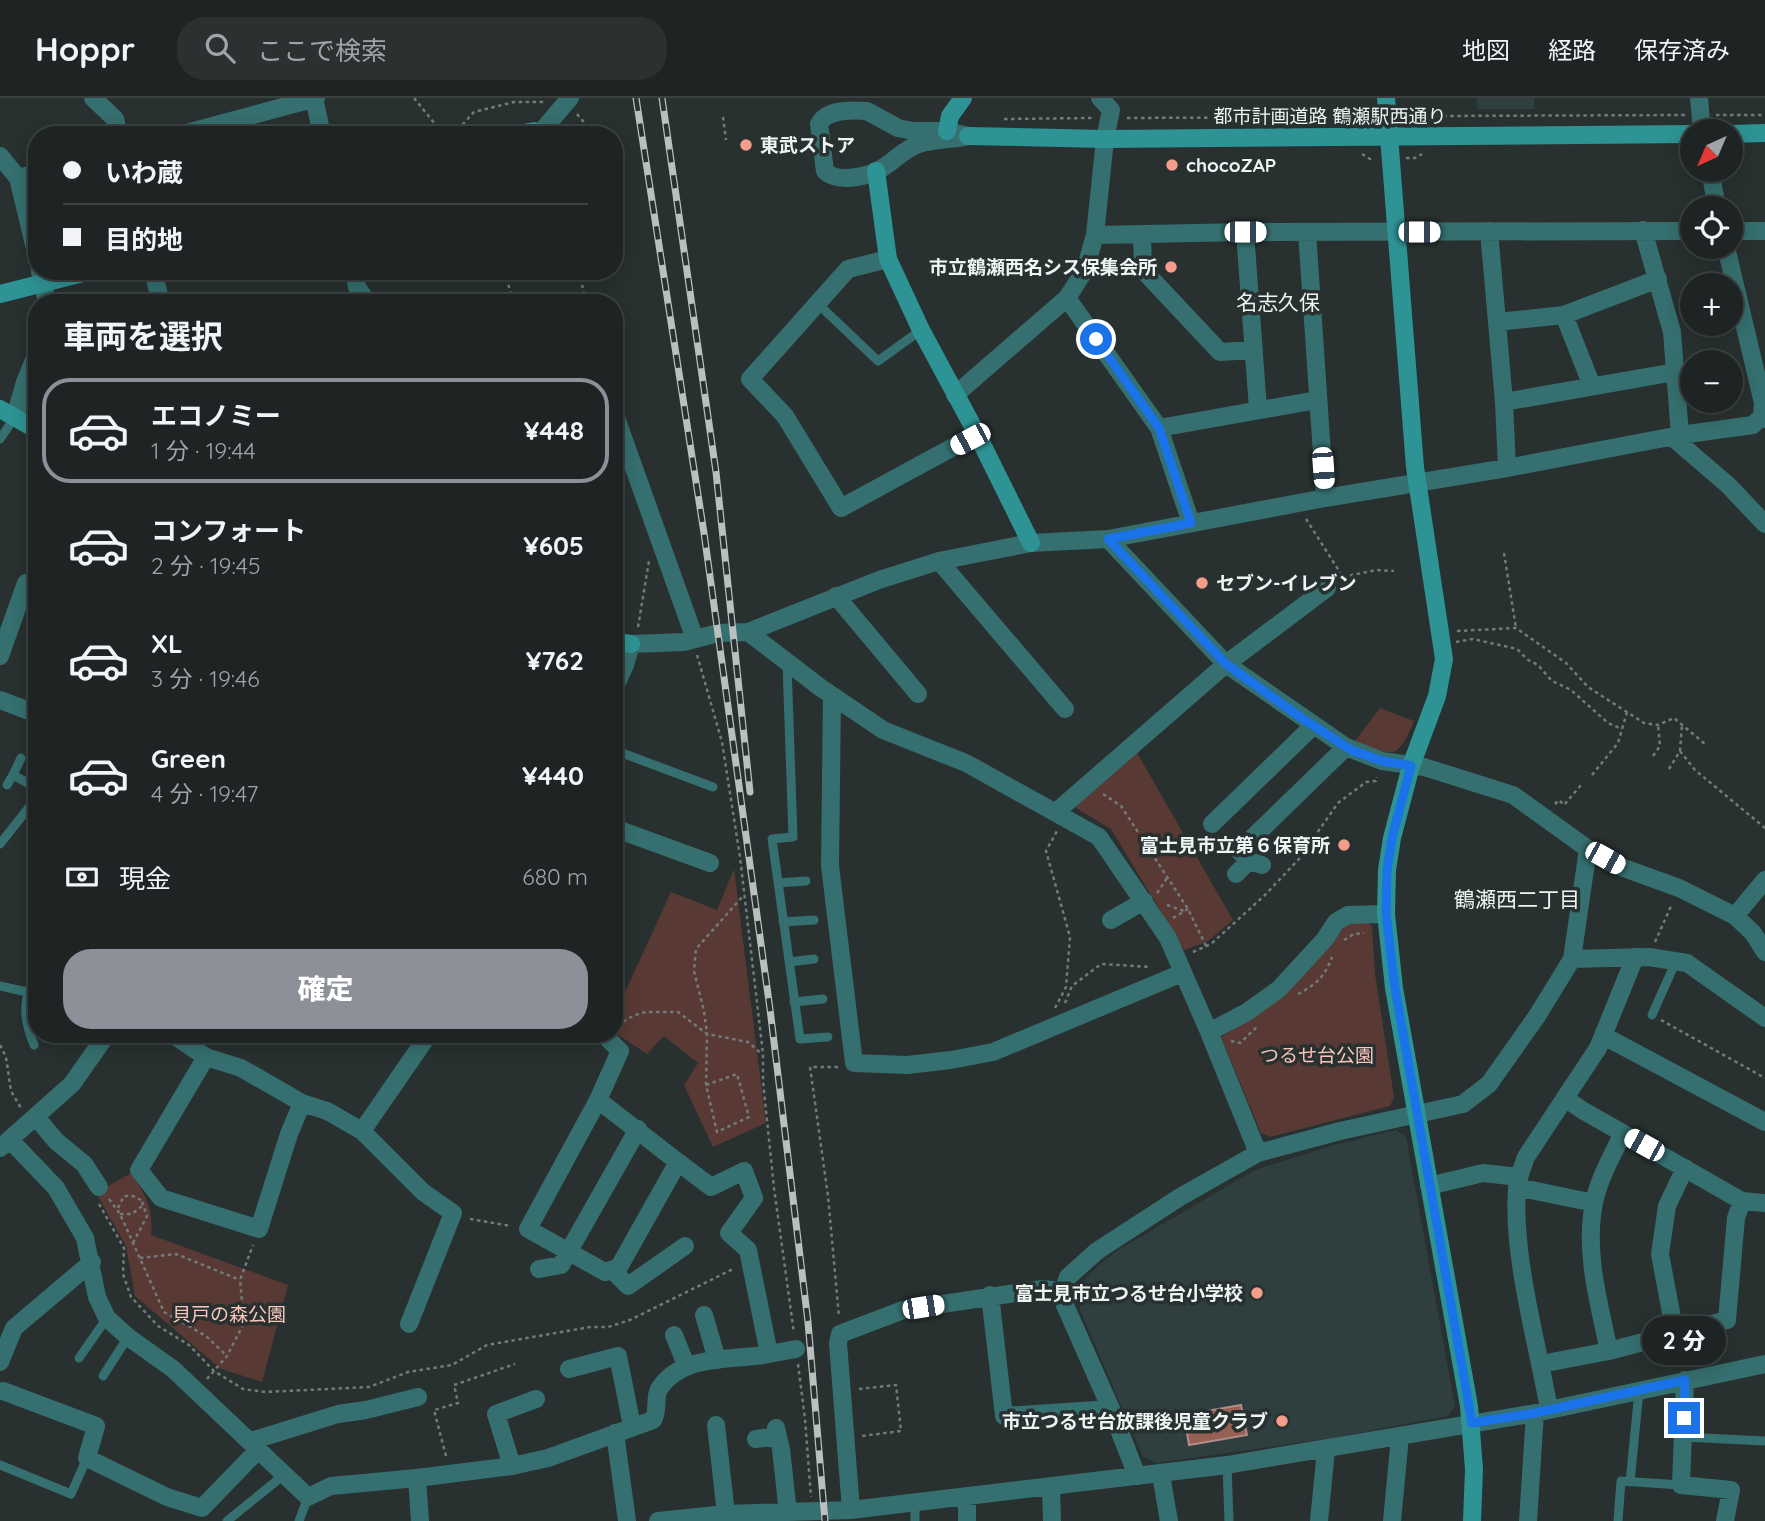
<!DOCTYPE html>
<html lang="ja">
<head>
<meta charset="utf-8">
<style>
  body { margin:0; font-family:Quicksand,"Noto Sans JP",sans-serif; background:#2b3031; color:#f1f3f6; height:100vh; display:flex; flex-direction:column; font-size:26px; white-space:nowrap }
  * { box-sizing:border-box; margin:0 }
  p { font-size:23px; color:#a1a4a6 }
  .icon { flex:none; width:38px; height:38px; fill:none; stroke:currentColor; stroke-width:2; stroke-linecap:round; stroke-linejoin:round }
  .map { position:relative; flex:1; overflow:hidden }
  .details { position:absolute; left:28px; top:196px; width:595px; height:749px; display:flex; flex-direction:column; background:#1e2424; border-radius:28px; box-shadow:0 4px 18px #0003,0 0 0 2px #3c4141 }
  .details>* { flex:none }
  .guide { position:absolute; left:28px; top:28px; width:595px; height:154px; border-radius:28px; box-shadow:0 4px 18px #0003,0 0 0 2px #3c4141; display:grid; align-content:center; height:154px; padding:0 35px; background:#1e2424 }
  .needle { width:46px; rotate:224deg }
  .fabs { position:absolute; left:1680px; top:21px; display:grid; gap:14px }
  .fabs a { display:grid; place-items:center; width:63px; height:63px; border-radius:50%; background:#1e2424; box-shadow:0 4px 18px #0003,0 0 0 2px #3c4141; font-size:35px }
  .end { position:absolute; width:32px; height:32px; margin:-16px; border:9px solid #1a73e8; background:#fff; box-shadow:0 0 0 4px #fff }
  .from { border-radius:50% }
  .bubble { position:absolute; height:49px; border-radius:24px; background:#1e2424; box-shadow:0 4px 18px #0003,0 0 0 2px #3c4141; font-size:23px; font-weight:800; line-height:49px; text-align:center }
  .car { position:absolute; width:21px; height:42px; margin:-21px -10px; border-radius:9px; box-shadow:0 0 5px 2px #0007; background:linear-gradient(#fff 24%,#345 0 40%,#fff 0 76%,#345 0 86%,#fff 0) }
  .guide b { display:flex; align-items:center; gap:24px; height:66px; font-size:26px }
  .guide b+b { border-top:2px solid #3c4141 }
  .guide i { width:18px; height:18px; background:#f1f3f6 }
  ul { padding:0; list-style:none }
  li { display:flex; align-items:center; gap:21px; height:105px; margin:0 14px 10px; padding:0 21px; border:4px solid transparent; border-radius:28px }
  li div { flex:1 }
  li b { display:block; font-size:26px }
  li em { font-style:normal; font-weight:800 }
  li.selected { border-color:#8c9099 }
  li>.icon { width:63px; height:63px; stroke-width:1.5 }
  h2 { padding:0 35px; font-size:32px; line-height:84px }
  .pay { display:flex; align-items:center; gap:18px; height:77px; padding:0 35px; font-size:26px }
  .pay p { margin-inline-start:auto }
  .cta { display:flex; gap:14px; margin-top:auto; padding:14px 35px }
  .cta a { flex:1; height:80px; border-radius:28px; background:#8c9099; color:#fff; font-size:28px; font-weight:800; line-height:80px; text-align:center }
  header { display:flex; align-items:center; gap:42px; box-sizing:border-box; height:98px; padding:0 35px; background:#1e2424; border-bottom:2px solid #3c4141 }
  header strong { font-size:33px }
  nav { display:flex; gap:38px; margin-inline-start:auto; font-size:24px }
  .search { width:490px; height:63px; background:#2b3031; display:flex; align-items:center; gap:18px; box-sizing:border-box; padding:0 24px; border-radius:28px; color:#a1a4a6; font-size:26px }
  .map>svg:first-child { display:block }
</style>
</head>
<body>
<header>
<strong>Hoppr</strong>
<div class="search"><svg class="icon" aria-label="search" viewBox="0 0 24 24"><circle cx="10" cy="10" r="6"/><path d="M15 15l6 6"/></svg>ここで検索</div>
<nav><a>地図</a><a>経路</a><a>保存済み</a></nav>
</header>
<div class="map">
<svg width="1765" height="1423" viewBox="0 0 1765 1423">
  <rect width="100%" height="100%" fill="#283030"/>
  <path fill="#2f3e3e" d="M1477 0H1534V11H1477Z
    M1396 1032 1406 1039 1455 1308 1448 1318 1332 1340 1157 1365 1143 1359 1080 1212 1079 1190 1083 1183 1099 1167 1118 1152 1255 1072 1334 1047Z"/>
  <path fill="#593933" d="M1380 610 1414 623C1397 664 1393 658 1355 643Z
    M1136 653 1233 822 1208 843 1184 852 1111 731 1076 710 1074 703Z
    M734 771 766 1025 713 1049 684 987 698 965 664 938 647 956 614 934V918L671 794 717 812Z
    M1351 823H1366L1372 828 1375 876 1394 999 1390 1008 1270 1039 1261 1035 1221 939 1254 918 1341 829Z
    M131 1075C145 1095 154 1112 151 1137L288 1187 262 1284 221 1271 135 1198 126 1148 96 1095Z"/>
  <path fill="#966055" stroke="#b08c84" stroke-width="2" d="M1241 1307 1247 1337 1189 1347 1184 1317Z"/>
  <g fill="none" stroke-linecap="round" stroke-linejoin="round">
    <path stroke="#737a7a" stroke-width="2.5" stroke-dasharray="3.5 3.5" stroke-linecap="butt" d="M414 0 444 37
      M1402 12C1414 12 1422 18 1434 18L1685 17
      M577 16 587 28 589 37
      M1716 17H1765
      M723 19 726 42
      M1127 20 1346 19 1371 13
      M1004 21 1092 20
      M613 35 614 37
      M607 36V37
      M453 37 474 14 514 4H545
      M614 41 617 66 614 67
      M1362 56 1370 61H1374
      M1406 60H1415L1422 56
      M614 101 616 100 614 84
      M505 173 513 205
      M579 173 586 205
      M1306 421 1343 479V487
      M1504 455 1516 530
      M1343 479 1376 472 1394 473
      M638 529 649 463
      M1457 533 1516 530 1566 565 1588 589 1644 625 1658 627 1674 620 1705 646
      M1456 544 1473 541 1517 551 1528 562 1538 567 1552 583 1571 592 1608 625 1622 631
      M697 557 722 644 740 759 763 956V983L774 1090 794 1235
      M1680 653 1695 672 1765 730
      M1653 658 1660 648 1658 627
      M1669 671 1680 653 1682 627
      M1592 677 1618 645 1627 614
      M1103 696 1121 708 1188 811 1206 848
      M1555 706 1559 702 1564 707 1581 687
      M1157 795 1167 780
      M1167 807 1184 813
      M1173 820 1188 811
      M1344 842 1354 836 1364 835
      M1655 844 1672 806
      M1193 854 1211 846 1264 798 1298 762 1338 705 1366 684 1376 683 1377 679
      M1298 896C1317 886 1325 878 1332 859
      M1065 905 1072 888 1101 866 1151 869
      M1055 910 1066 889 1070 839 1046 753 1057 733
      M1661 922 1765 980
      M617 927 635 917 646 914H678L707 936 748 944 762 956
      M1231 943 1240 945 1258 928
      M0 947 6 959 11 993 21 1010
      M838 969H810L828 1098 839 1219
      M706 987 737 976 749 1019 717 1034 706 987 707 936 704 913 694 873 696 851 743 798
      M109 1101 120 1116 164 1214 206 1238 227 1258
      M99 1106 124 1150 123 1176 131 1199 158 1228 189 1247 214 1273 243 1291 265 1294 369 1289 408 1274 452 1267 487 1247 590 1229H608L630 1222 735 1170
      M118 1110 124 1098H133L141 1102
      M120 1116H132L142 1108
      M470 1121 511 1128
      M133 1145 147 1118 141 1101
      M140 1160 176 1156 240 1182
      M798 1266 805 1321 811 1399
      M207 1281 227 1258 244 1225 240 1182 253 1147
      M859 1291 896 1287 901 1333 862 1338
      M446 1358 434 1312 458 1305 454 1287 515 1266"/>
    <path stroke="#366f6f" stroke-width="9" d="M817 205 878 263 921 232
      M0 341 15 319
      M787 566 793 739 772 741 800 941 828 939
      M614 652 713 689
      M13 677 21 660
      M7 687 13 677 37 690
      M0 746 30 708 37 691
      M778 785 806 783
      M614 817 617 818
      M783 824 814 822
      M789 864 814 861
      M0 888 27 894
      M794 904 823 901
      M1652 917 1676 863
      M34 947C22 917 23 902 37 872
      M79 1260 107 1220
      M103 1278 128 1239
      M1683 1339 1765 1343
      M0 1367 71 1396 87 1360
      M1227 1367 1229 1423
      M1630 1384 1639 1293
      M915 1405V1423
      M227 1423 285 1376
      M299 1423 308 1399
      M1618 1423 1621 1383 1681 1387"/>
    <path stroke="#366f6f" stroke-width="18" d="M93 0 115 21 119 37
      M314 0 322 37
      M1699 0 1702 33
      M867 13 898 30 913 33H947L968 38C953 42 934 41 919 46 903 51 892 66 877 73 864 79 836 85 825 73L819 26C827 11 852 12 867 13Z
      M541 34 570 0
      M179 37 316 0
      M0 58 18 80 37 159
      M1710 72 1717 110
      M18 80 37 75
      M1643 132 1672 234 1680 337
      M1489 133 1504 304 1507 370
      M1731 133H1765
      M1245 134 1258 311
      M1307 134 1325 400
      M1142 136 1143 172 1220 254 1254 252
      M1095 137 1245 134 1692 133
      M1726 149 1763 305 1762 318
      M888 161 848 171 750 281 785 318 841 410 977 336
      M40 173 47 205
      M153 173 161 205
      M354 173 357 189 368 205
      M1067 200 1159 330 1317 302
      M1564 217 1592 288
      M1497 224 1564 217 1658 181
      M955 297 1067 200 1085 172 1095 137 1105 41 1111 12 1100 0
      M1504 304 1675 274
      M614 314 695 541
      M15 319 25 284 37 255
      M1159 330 1191 425
      M1672 339 1728 387 1765 426
      M1108 441 1226 566 1346 649 1382 663 1424 669 1513 697 1588 751 1621 769 1679 790 1735 818 1753 835 1765 854
      M939 463 1065 611
      M836 498 918 596
      M748 534 821 590 883 632 966 665 1099 739 1168 840 1209 934 1258 1055
      M0 558 26 485 37 487
      M614 591 625 567 631 546 684 544 718 535 748 534 879 482 939 463 1031 445 1108 441 1325 400 1507 370 1680 337 1753 327 1762 318 1765 321
      M832 598 830 768 854 965 907 967 951 962 993 954 1182 875
      M0 602 37 616
      M1056 714 1226 566 1327 490
      M1212 726 1313 628
      M614 730 710 765
      M1262 767 1249 763 1239 753 1346 649
      M1236 776 1249 763
      M1735 818 1765 782
      M1111 822 1144 803
      M1572 861 1649 859 1687 865 1765 920
      M1209 934 1247 914 1279 891 1325 841 1336 824 1348 817 1386 816
      M172 936 206 959 241 970 302 1005 327 1013 362 1033 429 936
      M1604 938 1765 1024
      M206 959 139 1072 161 1100 259 1131 289 1036 302 1005
      M1565 1000 1582 1012 1742 1103 1765 1105
      M598 1002 678 1064 619 1169 605 1174 528 1131 598 1002 620 953 603 936
      M36 1019 56 1043 84 1066 99 1089
      M362 1033 423 1094 453 1115 409 1226
      M10 1042 56 1090 85 1140 97 1199 107 1220 128 1239 173 1271 308 1399 331 1388 417 1380 512 1368 548 1360 653 1322C659 1313 654 1300 659 1291 682 1255 732 1263 769 1256L748 1152 729 1135 754 1100 744 1073 711 1089 678 1064
      M0 1050 72 986 107 936
      M1429 1088 1483 1075 1519 1079
      M1517 1089 1594 1105
      M539 1171 561 1167 638 1031
      M612 1172 628 1188 685 1148
      M990 1197 1004 1318 1111 1311
      M704 1217 717 1262
      M1675 1236 1660 1156 1667 1108 1685 1070
      M674 1237 686 1267
      M1609 1253C1599 1205 1584 1154 1594 1105 1599 1080 1612 1058 1623 1035
      M769 1256 796 1251
      M0 1264 14 1230 92 1164
      M1541 1266 1609 1253 1727 1222 1736 1120 1742 1103
      M569 1271 618 1258 632 1328
      M1685 1282 1681 1387 1731 1392 1725 1423
      M3 1293 96 1328 87 1360 167 1399 202 1410 259 1351
      M1549 1311C1537 1244 1512 1157 1517 1091 1518 1080 1522 1070 1526 1059L1598 950 1635 859
      M716 1327 726 1416
      M776 1330 781 1351 788 1415
      M615 1335 627 1423
      M756 1341 778 1338
      M251 1343 338 1316 366 1312 418 1299
      M512 1368 496 1316 536 1301
      M1161 1377 1169 1423
      M1137 1378 1111 1311 1064 1205 1063 1193 1068 1179 1097 1153 1180 1099 1258 1055 1340 1033 1463 1006 1489 986 1537 918 1572 861 1588 751
      M417 1380 420 1423
      M1051 1388 1052 1423
      M967 1398V1423
      M851 1412 838 1245 840 1236 903 1212 1042 1191 1063 1193
      M658 1423 726 1416 851 1412 1227 1367 1535 1315 1765 1266
      M1319 1423 1326 1352
      M1392 1423 1400 1339
      M1528 1423 1535 1315"/>
    <path stroke="#2e9394" stroke-width="18" d="M1386 0 1415 369 1444 561 1437 598 1411 668 1392 740 1387 772 1386 816 1394 890 1469 1308 1474 1371 1472 1423
      M947 33 950 18 963 0
      M1731 36 1765 35
      M513 37 534 33 544 37
      M968 38 1105 41 1692 36
      M876 73 888 161 921 232 977 336 1031 445
      M0 196 91 173
      M0 311 37 332
      M614 543 631 546"/>
    <g stroke="#babfbf" stroke-width="7">
      <path id="rail" d="M636 0 704 435 770 911 808 1224 825 1423
        M662 0 716 374 750 694"/>
    </g>
    <use href="#rail" stroke="#283030" stroke-width="4.5" stroke-dasharray="13" stroke-linecap="butt"/>
  </g>
  <g fill="none" stroke-linecap="round" stroke-linejoin="round">
    <path stroke="#1a73e8" stroke-width="9" d="M1096 241 1159 330 1191 425 1108 441 1226 566 1303 621 1351 652 1382 663 1411 668 1392 740 1387 772 1386 816 1395 890 1472 1325 1535 1315 1685 1282 1684 1320"/>
  </g>
  <g fill="#f49d8b" stroke="#283030" stroke-width="2.5">
    <circle cx="746" cy="47" r="7"/>
    <circle cx="1172" cy="67" r="7"/>
    <circle cx="1171" cy="169" r="7"/>
    <circle cx="1202" cy="485" r="7"/>
    <circle cx="1344" cy="747" r="7"/>
    <circle cx="1257" cy="1195" r="7"/>
    <circle cx="1282" cy="1323" r="7"/>
  </g>
  <g text-anchor="middle" dominant-baseline="central" stroke-width="7" stroke-linejoin="round" paint-order="stroke">
    <g font-size="19" fill="#eef3f3" stroke="#283030">
      <text x="1330" y="18">都市計画道路 鶴瀬駅西通り</text>
    </g>
    <g font-size="19" font-weight="bold" fill="#eef3f3" stroke="#283030" text-anchor="end">
      <text x="760" y="47" text-anchor="start">東武ストア</text>
      <text x="1186" y="67" text-anchor="start">chocoZAP</text>
      <text x="1157" y="169">市立鶴瀬西名シス保集会所</text>
      <text x="1216" y="485" text-anchor="start">セブン-イレブン</text>
      <text x="1330" y="747">富士見市立第６保育所</text>
      <text x="1243" y="1195">富士見市立つるせ台小学校</text>
      <text x="1268" y="1323">市立つるせ台放課後児童クラブ</text>
    </g>
    <g font-size="19" fill="#fac6bb" stroke="#283030">
      <text x="1317" y="957">つるせ台公園</text>
      <text x="229" y="1216">貝戸の森公園</text>
    </g>
    <g font-size="21" fill="#eef3f3" stroke="#283030">
      <text x="1278" y="204">名志久保</text>
      <text x="1517" y="801">鶴瀬西二丁目</text>
    </g>
  </g>
</svg>
<div class="fabs">
<a><svg class="needle" viewBox="-14 -14 28 28"><path d="M0-13l5 13h-10z" fill="#e53935"/><path d="M0 13l5-13h-10z" fill="#a1a4a6"/></svg></a>
<a><svg class="icon" aria-label="locate" viewBox="0 0 24 24"><circle cx="12" cy="12" r="6"/><path d="M12 2v4M12 18v4M2 12h4M18 12h4"/></svg></a>
<a>+</a>
<a>−</a>
</div>
<i class="end from" style="left:1096px;top:241px"></i>
<i class="end" style="left:1684px;top:1320px"></i>
<div class="bubble" style="left:1642px;top:1218px;width:84px">2 分</div>
<i class="car" style="left:1245px;top:134px;rotate:90deg"></i>
<i class="car" style="left:1419px;top:134px;rotate:90deg"></i>
<i class="car" style="left:970px;top:341px;rotate:242deg"></i>
<i class="car" style="left:1323px;top:370px;rotate:176deg"></i>
<i class="car" style="left:1605px;top:760px;rotate:119deg"></i>
<i class="car" style="left:1644px;top:1047px;rotate:299deg"></i>
<i class="car" style="left:923px;top:1209px;rotate:81deg"></i>
<div class="guide">
<b><i class="from"></i>いわ蔵</b>
<b><i></i>目的地</b>
</div>
<section class="details">
<h2>車両を選択</h2>
<ul>
<li class="selected"><svg class="icon" aria-label="car" viewBox="0 0 24 24"><path d="M5 17H2v-5l4-1 3-4h7l3 4 3 1v5h-3M9 17h6M6 11h13"/><circle cx="7" cy="17" r="2"/><circle cx="17" cy="17" r="2"/></svg><div><b>エコノミー</b><p>1 分 · 19:44</p></div><em>¥448</em></li>
<li><svg class="icon" aria-label="car" viewBox="0 0 24 24"><path d="M5 17H2v-5l4-1 3-4h7l3 4 3 1v5h-3M9 17h6M6 11h13"/><circle cx="7" cy="17" r="2"/><circle cx="17" cy="17" r="2"/></svg><div><b>コンフォート</b><p>2 分 · 19:45</p></div><em>¥605</em></li>
<li><svg class="icon" aria-label="car" viewBox="0 0 24 24"><path d="M5 17H2v-5l4-1 3-4h7l3 4 3 1v5h-3M9 17h6M6 11h13"/><circle cx="7" cy="17" r="2"/><circle cx="17" cy="17" r="2"/></svg><div><b>XL</b><p>3 分 · 19:46</p></div><em>¥762</em></li>
<li><svg class="icon" aria-label="car" viewBox="0 0 24 24"><path d="M5 17H2v-5l4-1 3-4h7l3 4 3 1v5h-3M9 17h6M6 11h13"/><circle cx="7" cy="17" r="2"/><circle cx="17" cy="17" r="2"/></svg><div><b>Green</b><p>4 分 · 19:47</p></div><em>¥440</em></li>
</ul>
<div class="pay"><svg class="icon" aria-label="cash" viewBox="0 0 24 24"><path d="M3 7h18v10H3z"/><circle cx="12" cy="12" r="2"/></svg>現金<p>680 m</p></div>
<div class="cta"><a>確定</a></div>
</section>
</div>
</body>
</html>
